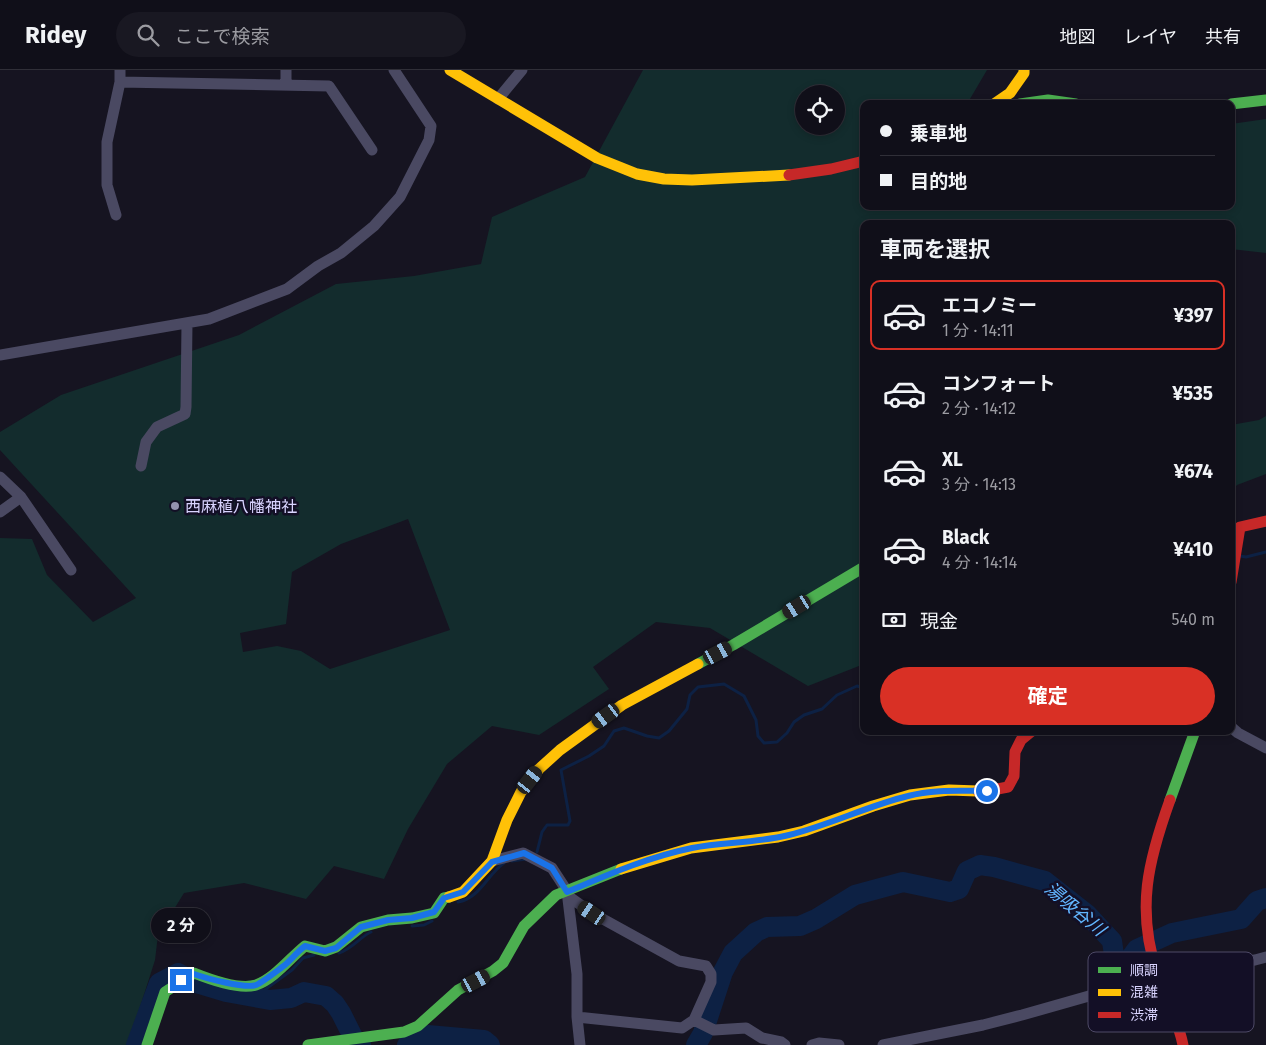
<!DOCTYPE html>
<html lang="ja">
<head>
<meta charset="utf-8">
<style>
  body { margin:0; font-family:"Fira Sans","Noto Sans JP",sans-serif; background:#191822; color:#f1f3f6; height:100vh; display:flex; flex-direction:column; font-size:19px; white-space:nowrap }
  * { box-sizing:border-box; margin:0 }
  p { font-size:16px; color:#9c9ca2 }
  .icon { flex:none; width:28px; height:28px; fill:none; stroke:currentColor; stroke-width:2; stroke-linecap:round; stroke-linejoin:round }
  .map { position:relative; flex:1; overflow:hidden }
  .sheet { position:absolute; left:860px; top:150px; width:375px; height:515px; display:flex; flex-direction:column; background:#100f19; border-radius:10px; box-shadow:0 2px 8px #0003,0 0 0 1px #302f38 }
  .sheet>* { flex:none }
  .banner { position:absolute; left:860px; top:30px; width:375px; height:110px; border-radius:10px; box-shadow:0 2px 8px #0003,0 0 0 1px #302f38; display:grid; align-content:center; height:110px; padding:0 20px; background:#100f19 }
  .fabs { position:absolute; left:795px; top:15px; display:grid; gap:10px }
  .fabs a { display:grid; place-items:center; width:50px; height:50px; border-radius:50%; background:#100f19; box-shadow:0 2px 8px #0003,0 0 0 1px #302f38; font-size:25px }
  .end { position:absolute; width:22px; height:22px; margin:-11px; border:6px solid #1a73e8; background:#fff; box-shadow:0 0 0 2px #fff }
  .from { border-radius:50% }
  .bubble { position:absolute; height:35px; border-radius:18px; background:#100f19; box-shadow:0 2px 8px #0003,0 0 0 1px #302f38; font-size:16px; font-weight:700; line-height:35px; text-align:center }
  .car { position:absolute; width:15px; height:30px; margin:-15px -8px; border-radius:6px; box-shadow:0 0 4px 1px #0007; background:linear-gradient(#222 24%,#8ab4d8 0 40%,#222 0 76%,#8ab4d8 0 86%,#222 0) }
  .banner b { display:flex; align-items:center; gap:18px; height:48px; font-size:19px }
  .banner b+b { border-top:1px solid #302f38 }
  .banner i { width:12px; height:12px; background:#f1f3f6 }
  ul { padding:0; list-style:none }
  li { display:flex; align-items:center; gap:15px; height:70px; margin:0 10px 8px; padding:0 10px; border:2px solid transparent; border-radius:10px }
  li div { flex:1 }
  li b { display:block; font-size:19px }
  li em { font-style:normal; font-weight:700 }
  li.current { border-color:#d93025 }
  li>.icon { width:45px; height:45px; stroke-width:1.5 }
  h2 { padding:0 20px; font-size:22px; line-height:60px }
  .pay { display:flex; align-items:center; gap:12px; height:55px; padding:0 20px; font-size:19px }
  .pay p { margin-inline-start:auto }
  .primary-button { display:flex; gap:10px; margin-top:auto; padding:10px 20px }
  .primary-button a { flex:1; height:58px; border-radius:30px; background:#d93025; color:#fff; font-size:20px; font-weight:700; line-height:58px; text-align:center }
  header { display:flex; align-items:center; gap:30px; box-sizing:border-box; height:70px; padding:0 25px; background:#100f19; border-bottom:1px solid #302f38 }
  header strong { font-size:24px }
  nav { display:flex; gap:28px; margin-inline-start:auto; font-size:18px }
  .search { width:350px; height:45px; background:#191822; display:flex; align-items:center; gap:12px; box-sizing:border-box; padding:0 18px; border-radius:28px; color:#9c9ca2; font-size:19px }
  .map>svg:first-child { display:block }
</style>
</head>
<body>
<header>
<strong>Ridey</strong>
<div class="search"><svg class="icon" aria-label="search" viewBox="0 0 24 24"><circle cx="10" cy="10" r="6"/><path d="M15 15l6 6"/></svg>ここで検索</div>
<nav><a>地図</a><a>レイヤ</a><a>共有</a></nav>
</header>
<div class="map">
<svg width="1266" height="975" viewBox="0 0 1266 975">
  <rect width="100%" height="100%" fill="#161421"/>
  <path fill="#132c2d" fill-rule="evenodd" d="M643 0H987L967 34H864V136H1231V54L1266 49V183L1231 179V154H864V594L808 616 710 558 656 552 593 597 609 619 539 665 492 656 447 694 408 759 384 809 334 796 306 829 244 813 184 823 158 865 155 890 128 975H0V468L32 469 47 505 93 552 136 528 0 380V362L61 325 239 265 336 214 414 206 481 194 492 147 585 107ZM804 24H836V56H804ZM408 449 450 560 330 599 301 581 277 576 243 582 240 563 286 554 292 502 341 474Z
    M1266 346V404L1237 415 1231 422V355L1259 350Z"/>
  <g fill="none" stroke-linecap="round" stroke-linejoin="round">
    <path stroke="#0d2144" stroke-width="3" d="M1240 486 1246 487 1266 482
      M537 782 542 762 547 755H568L570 751 561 700 589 686 604 676 614 661 624 658 647 666 659 668 669 661 687 639 690 625 698 617 724 614 744 626 756 650 758 666 764 673 777 672 787 663 794 652 804 645 822 639 837 625 857 616 864 618
      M512 791 526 789
      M458 832C480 828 487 805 504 793
      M412 856 424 855 432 851
      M339 883C352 879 360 867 371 862
      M256 926 292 900 303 888 314 885"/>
    <path stroke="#0d2144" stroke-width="20" d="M136 975 159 913 178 903 196 913 226 922 270 930 291 928 304 922 326 926 335 934 341 943 356 973 361 975
      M407 975 417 969 428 965 484 970 490 975
      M696 975 703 963 723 902 733 883 756 862 767 857 800 856 816 849 855 825 903 812 950 822 959 819 967 801 980 795 994 797 1045 811 1087 844 1112 871 1115 892 1117 898H1123L1137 879 1172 863 1241 849 1257 831 1266 828"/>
    <path stroke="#4a4962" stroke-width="11" d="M286 0V15
      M120 12 329 16 372 80
      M498 29 522 0
      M116 145 107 115V72L120 12V0
      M0 285 209 249 287 219 318 196 341 183 374 156 400 127 429 70 431 56 394 0
      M141 396 146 372 157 357 185 344 186 337 187 253
      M0 407 21 427 71 500
      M0 442 21 427
      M1231 657 1238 663 1266 678
      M492 791 523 783 552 798 567 821 577 904V947L580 975
      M568 826 592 843 679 891 706 896 711 904V912L694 950
      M577 947 682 958 694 950 714 960 746 958 762 968 781 972 785 975
      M812 975 819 973 839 975
      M883 975 983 955 1022 945 1191 897 1255 890 1266 887"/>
    <path stroke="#4caf50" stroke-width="11" d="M1020 34 1048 30 1076 34
      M1231 34 1266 30
      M698 594 733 575 864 497
      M1170 730 1195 661
      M147 975 165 922 194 903C209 909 240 920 256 915 274 909 290 888 305 876L325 881 336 877 361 857 388 850 412 848 434 843 444 828 449 827
      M308 975 404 962 418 956 458 920 493 901 503 893 524 856 556 825 621 799"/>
    <path stroke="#ffc107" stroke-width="11" d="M450 0 597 88 637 104 664 109 692 110 789 105
      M994 34 1010 23 1024 3V0
      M621 799 691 778 778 767 804 761 873 736 910 725 949 720 978 721
      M449 827 463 822 492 791 507 750 521 722 539 699 560 680 622 635 698 594"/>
    <path stroke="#c62828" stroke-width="11" d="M789 105 831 99 864 91
      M1231 512 1240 457 1266 451
      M978 721H987L1008 717 1014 706 1015 682 1021 670 1032 661
      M1170 730C1148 791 1136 839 1157 903 1165 927 1178 949 1183 975"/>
  </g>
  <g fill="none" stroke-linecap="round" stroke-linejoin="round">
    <path stroke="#1a73e8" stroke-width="6" d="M181 910 194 904C205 908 245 919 256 915 263 912 278 900 285 895 292 889 297 882 305 876L325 881 336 878 361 857 388 850 412 848 434 842 444 828 463 822 492 792 524 783 552 798 567 822C607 805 648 787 692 778 724 772 757 773 789 765 830 755 867 736 908 726 933 719 961 721 987 721"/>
  </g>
  <circle fill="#9591b1" stroke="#130f26" stroke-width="2" cx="175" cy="436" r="5"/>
  <g text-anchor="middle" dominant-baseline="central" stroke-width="5" stroke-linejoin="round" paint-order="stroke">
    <g font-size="16" fill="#d9d4ff" stroke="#130f26" text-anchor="start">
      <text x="185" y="436">西麻植八幡神社</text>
    </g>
    <g font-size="18" font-style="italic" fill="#62b6ff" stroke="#130f26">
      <text transform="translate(1075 839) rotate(40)">湯吸谷川</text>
    </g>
  </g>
  <rect x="1088" y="882" width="166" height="80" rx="8" fill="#130f26" stroke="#4e4a67" stroke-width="1"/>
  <rect x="1098" y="897" width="23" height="6" fill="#4caf50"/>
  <rect x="1098" y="919" width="23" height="7" fill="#ffc107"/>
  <rect x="1098" y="942" width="23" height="6" fill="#c62828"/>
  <g font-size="14" fill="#d9d4ff">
    <text x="1130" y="905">順調</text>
    <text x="1130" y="927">混雑</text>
    <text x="1130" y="950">渋滞</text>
  </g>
</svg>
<div class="fabs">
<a><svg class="icon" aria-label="locate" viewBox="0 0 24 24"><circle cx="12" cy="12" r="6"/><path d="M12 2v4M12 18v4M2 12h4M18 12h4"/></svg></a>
</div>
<i class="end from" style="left:987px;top:721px"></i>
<i class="end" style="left:181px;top:910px"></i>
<div class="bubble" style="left:151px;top:838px;width:60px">2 分</div>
<i class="car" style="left:797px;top:537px;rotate:239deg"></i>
<i class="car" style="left:718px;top:583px;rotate:62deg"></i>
<i class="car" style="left:606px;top:646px;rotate:234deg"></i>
<i class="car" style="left:530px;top:710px;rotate:38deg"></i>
<i class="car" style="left:592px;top:843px;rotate:304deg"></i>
<i class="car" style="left:476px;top:911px;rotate:62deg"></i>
<div class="banner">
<b><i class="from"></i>乗車地</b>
<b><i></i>目的地</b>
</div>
<section class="sheet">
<h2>車両を選択</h2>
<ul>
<li class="current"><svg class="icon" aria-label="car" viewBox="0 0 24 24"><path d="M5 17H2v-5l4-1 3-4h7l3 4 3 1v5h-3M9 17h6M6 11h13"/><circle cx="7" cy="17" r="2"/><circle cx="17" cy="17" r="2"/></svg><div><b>エコノミー</b><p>1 分 · 14:11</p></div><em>¥397</em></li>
<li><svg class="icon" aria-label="car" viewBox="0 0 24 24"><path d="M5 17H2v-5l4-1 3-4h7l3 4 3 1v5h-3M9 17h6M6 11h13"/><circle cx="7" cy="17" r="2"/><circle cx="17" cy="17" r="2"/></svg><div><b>コンフォート</b><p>2 分 · 14:12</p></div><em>¥535</em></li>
<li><svg class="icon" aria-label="car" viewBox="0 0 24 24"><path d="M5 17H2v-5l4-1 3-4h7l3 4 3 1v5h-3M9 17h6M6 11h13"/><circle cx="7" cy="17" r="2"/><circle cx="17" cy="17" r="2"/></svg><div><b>XL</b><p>3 分 · 14:13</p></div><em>¥674</em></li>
<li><svg class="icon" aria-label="car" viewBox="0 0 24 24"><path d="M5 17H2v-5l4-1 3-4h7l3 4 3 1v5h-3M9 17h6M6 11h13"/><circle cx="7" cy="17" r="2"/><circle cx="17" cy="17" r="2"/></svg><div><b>Black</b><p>4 分 · 14:14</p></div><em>¥410</em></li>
</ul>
<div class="pay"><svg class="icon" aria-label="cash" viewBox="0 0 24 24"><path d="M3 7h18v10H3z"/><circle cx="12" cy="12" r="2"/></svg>現金<p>540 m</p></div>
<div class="primary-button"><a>確定</a></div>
</section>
</div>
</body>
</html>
